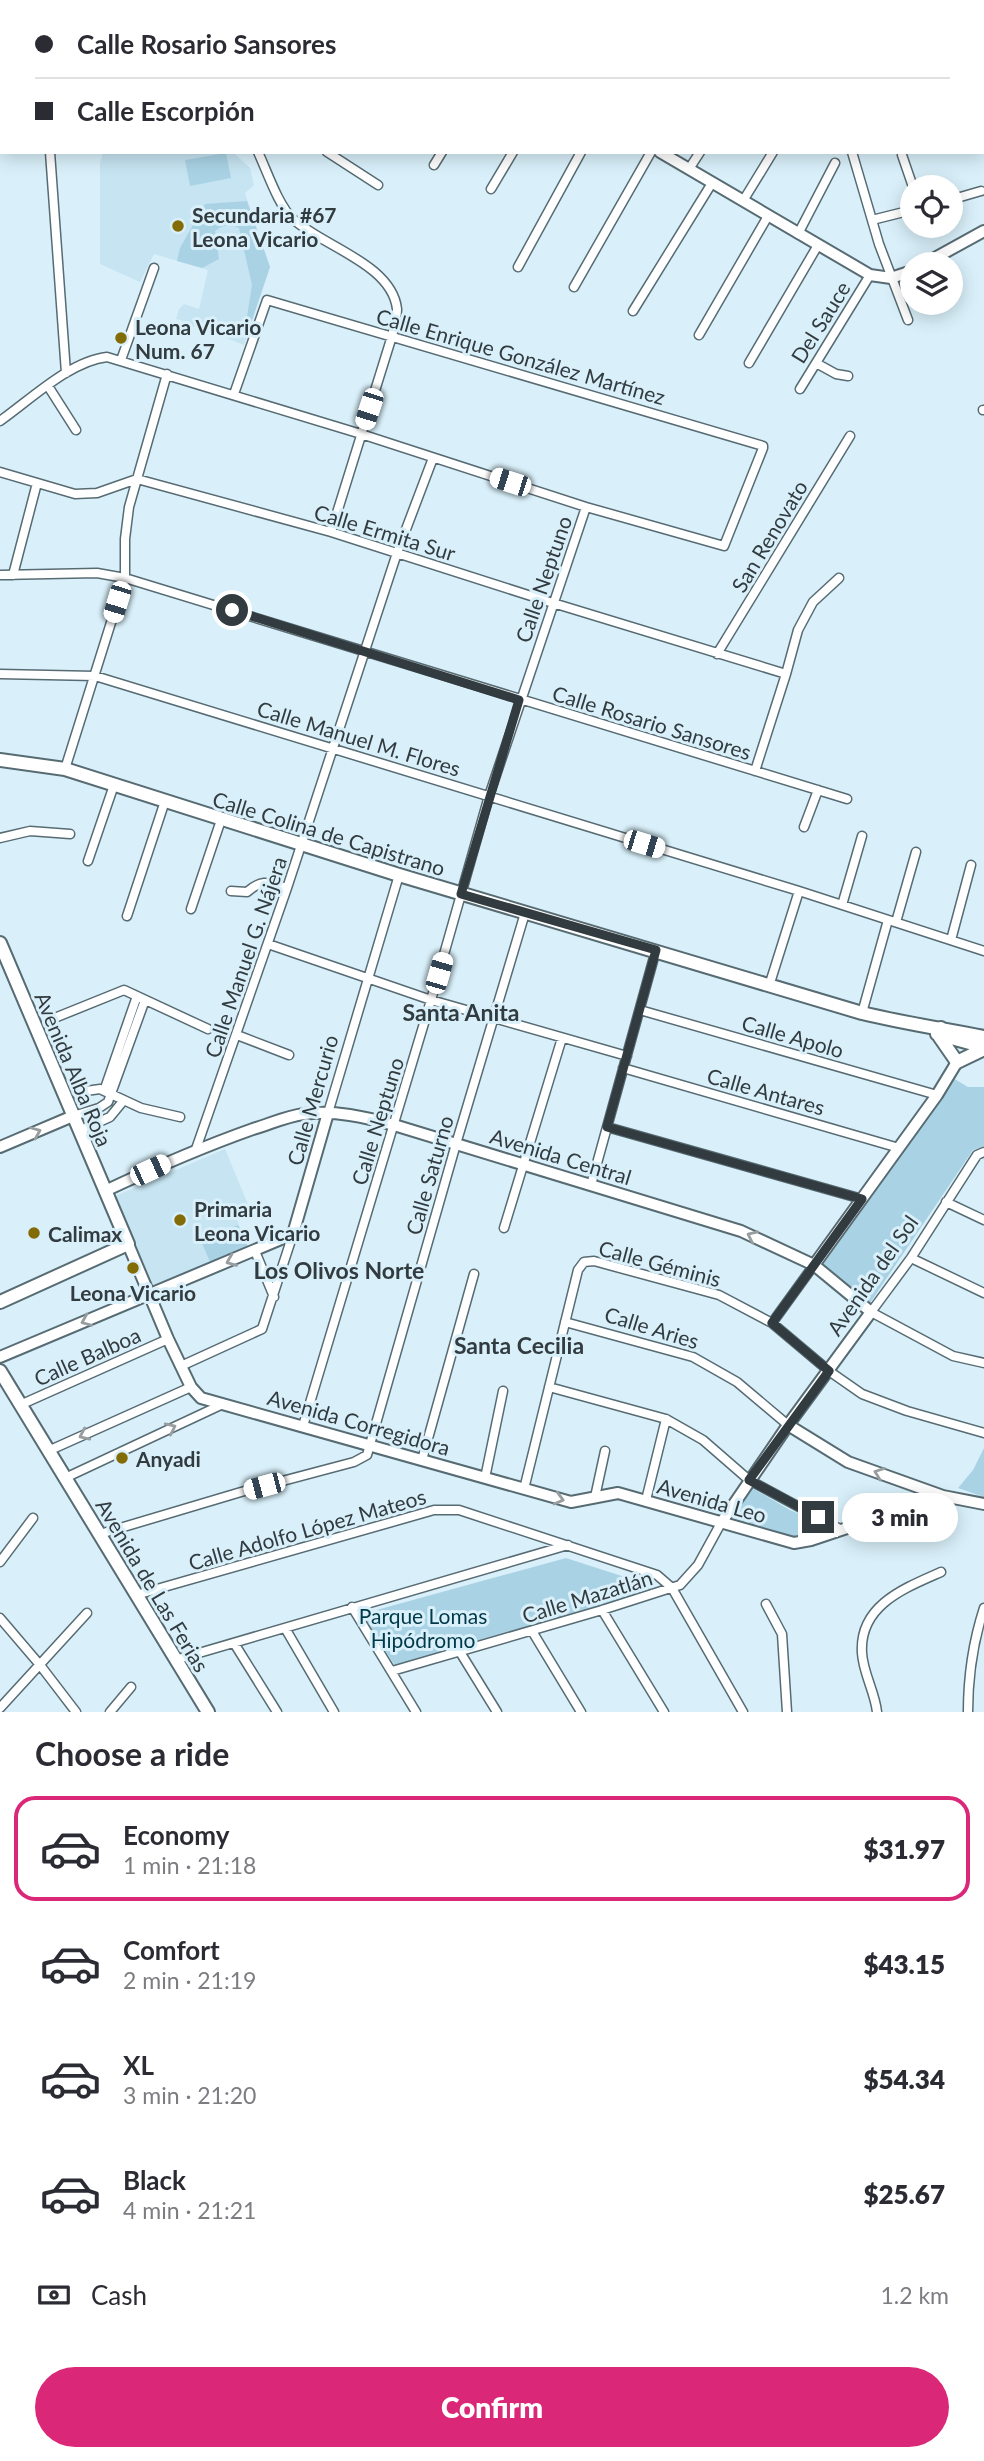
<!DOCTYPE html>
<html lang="en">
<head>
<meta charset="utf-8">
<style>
  body { margin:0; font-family:Lato,sans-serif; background:#f7f7f7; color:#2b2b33; height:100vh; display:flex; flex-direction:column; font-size:26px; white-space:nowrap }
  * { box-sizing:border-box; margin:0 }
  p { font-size:23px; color:#7c7c81 }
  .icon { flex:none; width:38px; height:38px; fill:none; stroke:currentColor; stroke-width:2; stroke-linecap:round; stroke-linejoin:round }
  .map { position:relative; height:1712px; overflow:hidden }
  .details { display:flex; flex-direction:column; background:#fff; flex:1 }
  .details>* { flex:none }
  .guide { position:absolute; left:0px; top:0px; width:985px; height:154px; box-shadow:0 4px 18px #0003; display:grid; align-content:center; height:154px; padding:0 35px; background:#fff }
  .controls { position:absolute; left:900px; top:175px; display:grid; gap:14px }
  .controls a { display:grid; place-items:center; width:63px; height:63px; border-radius:50%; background:#fff; box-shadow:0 4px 18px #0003; font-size:35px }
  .end { position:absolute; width:32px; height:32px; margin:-16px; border:9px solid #323b3f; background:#fff; box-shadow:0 0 0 4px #fff }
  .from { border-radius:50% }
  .bubble { position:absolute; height:49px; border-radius:24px; background:#fff; box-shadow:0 4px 18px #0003; font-size:23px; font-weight:800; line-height:49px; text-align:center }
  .car { position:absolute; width:21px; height:42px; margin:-21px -10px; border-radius:9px; box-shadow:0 0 5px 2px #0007; background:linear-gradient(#fff 24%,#345 0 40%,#fff 0 76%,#345 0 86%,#fff 0) }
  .guide b { display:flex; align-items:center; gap:24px; height:66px; font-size:26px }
  .guide b+b { border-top:2px solid #e1e1e2 }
  .guide i { width:18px; height:18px; background:#2b2b33 }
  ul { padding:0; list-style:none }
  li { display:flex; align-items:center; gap:21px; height:105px; margin:0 14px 10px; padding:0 21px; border:4px solid transparent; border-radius:21px }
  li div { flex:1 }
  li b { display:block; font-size:26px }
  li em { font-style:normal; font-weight:800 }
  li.active { border-color:#db2777 }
  li>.icon { width:63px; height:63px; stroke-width:1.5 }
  h2 { padding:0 35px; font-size:32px; line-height:84px }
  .pay { display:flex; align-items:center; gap:18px; height:77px; padding:0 35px; font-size:26px }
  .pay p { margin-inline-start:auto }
  .button { display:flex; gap:14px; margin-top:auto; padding:14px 35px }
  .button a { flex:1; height:80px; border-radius:42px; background:#db2777; color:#fff; font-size:28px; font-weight:800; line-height:80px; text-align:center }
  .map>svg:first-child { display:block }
</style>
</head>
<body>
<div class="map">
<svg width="984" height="1712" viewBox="0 0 984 1712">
  <rect width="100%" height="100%" fill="#d9f0fa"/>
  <path fill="#c6e4f1" d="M103 152H233L250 168 254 185 245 193 270 267 244 345 226 338 227 333 208 328 206 333 199 328 187 325V322L176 319 179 309 184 304 199 309 208 270 154 254 140 282 100 264V164Z
    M225 1149 250 1209 235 1215 248 1247 152 1288 113 1197Z"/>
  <path fill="#a9d3e5" d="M226 153 231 178 190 186 185 160Z
    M247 201 270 267 246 338 245 329 252 285 239 228C230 223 222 225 215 231L219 259 202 268 177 261 180 248 205 204Z
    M953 1078 968 1087H984V1146L973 1150 870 1303 820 1264Z
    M238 1225 248 1247 211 1264 201 1241Z
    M984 1448V1497L958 1488 973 1470Z
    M752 1488 790 1510 822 1524 813 1534 799 1539 726 1522Z
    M566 1558 659 1588 395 1666 362 1614Z"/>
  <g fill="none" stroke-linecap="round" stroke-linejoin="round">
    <path stroke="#73afc6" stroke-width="2.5" d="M981 0 983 2"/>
    <g stroke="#576b73" stroke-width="11">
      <path id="minor" d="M127 0V2
        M186 0 187 2
        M241 0 242 2
        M395 0 398 2
        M734 0 737 2
        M530 2 531 0
        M587 2 588 0
        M0 18 2 29
        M50 152 66 373
        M258 152C267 171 278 205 293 219 322 246 392 264 397 309 397 318 394 328 392 336L331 532
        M327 152 378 185
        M852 152 879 244 908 320
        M902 155 913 187
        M434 165 442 152
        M689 169 700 152
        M491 189 513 152
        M950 200 981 191
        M743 201 773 152
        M872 220 912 210
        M798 234 835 163
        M518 267 581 152
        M574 287 651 152
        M633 311 712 183
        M699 335 768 216
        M121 360 154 268
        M749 363 818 245
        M816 363 836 374 848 376
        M48 386 76 430
        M800 389 870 275
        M983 410H984
        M0 421C30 400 70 361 107 357L361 434 586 507 724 546 763 448V446L267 300 234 394
        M0 472 75 494 97 493 137 479 331 532 553 603 786 674 755 771
        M0 575 97 573 125 578 847 799
        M13 575 37 483
        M717 654 850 436
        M0 674 95 676 799 891 984 951
        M786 674 798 630 813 602 839 578
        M65 769 125 578V539L129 507 167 374
        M804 827 818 790
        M0 838 30 831 70 834
        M88 861 114 785
        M231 891 247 892C263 878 269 883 287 888
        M842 905 862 836
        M191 909 221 820
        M127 916 165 801
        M896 922 916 852
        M951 940 971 865
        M268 944 431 1000 627 1056
        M769 986 799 891
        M640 1010 937 1095
        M862 1013 888 920
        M52 1019 124 990 208 1029
        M237 1035 289 1055
        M623 1068 899 1148
        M104 1091 137 996
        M79 1092 100 1089 141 1108 180 1117
        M328 1113 399 875
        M73 1116 99 1108 108 1102 145 1000
        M607 1127 862 1199
        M79 1131 110 1117 124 1100
        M196 1149 287 888 397 553 433 458
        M984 1152 977 1155 911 1258 871 1312 953 1356 984 1363
        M591 1185 656 950
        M946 1202 984 1220
        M504 1228 562 1038
        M255 1251 274 1297
        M911 1258 984 1293
        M565 1322 693 1357 737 1382 788 1425
        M772 1323 814 1265
        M181 1366 262 1329 293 1234
        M549 1387 666 1419 703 1440 749 1480 840 1529
        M20 1405 168 1339
        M303 1426 431 1000 489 796 586 507
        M48 1451 191 1387
        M422 1460 474 1274
        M65 1478 223 1404
        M485 1478 503 1391
        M524 1489 578 1270 584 1262 594 1261 719 1295 772 1323 829 1371 862 1394 907 1411 984 1433
        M595 1497 605 1451
        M646 1500 666 1419
        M100 1534 241 1492 354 1462 367 1455 456 1144 525 913
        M0 1562 33 1518
        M136 1595 434 1510H459L657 1575 672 1588 743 1712
        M766 1604 782 1634 787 1712
        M352 1607 416 1712
        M602 1610 664 1712
        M0 1618 40 1665 76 1712
        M285 1628 334 1712
        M532 1631 581 1712
        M234 1643 277 1712
        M460 1652 497 1712
        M175 1660 568 1545
        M392 1671 602 1610 680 1585 698 1565 721 1523
        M0 1708 87 1613
        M110 1712 131 1687
        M877 1712C875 1692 863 1673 862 1653 859 1605 905 1588 941 1572
        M968 1712C968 1675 973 1642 984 1608"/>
    </g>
    <g stroke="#576b73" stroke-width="14">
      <path id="tertiary" d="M803 0 806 2
        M485 2 486 0
        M660 152 870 275 891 278 912 271
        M924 264 984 231
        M0 1147 73 1116
        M105 1191C154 1168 202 1147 253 1129 270 1124 287 1116 304 1114 335 1110 365 1117 394 1125L741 1231 814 1265 871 1312 788 1425 721 1523
        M128 1244 168 1339 191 1387 201 1398 571 1502 618 1493 794 1543 811 1540 943 1496
        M814 1265 937 1095 957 1062
        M0 1357 293 1234 328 1113
        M788 1425 848 1462 943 1496 984 1504"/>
    </g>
    <g stroke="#576b73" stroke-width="16">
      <path id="secondary" d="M0 760 65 769 399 875 862 1013C903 1023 943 1029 984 1037
        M0 943 128 1244 0 1302
        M941 1028 939 1036 957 1062 984 1049
        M937 1034 984 1047
        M0 1371 208 1712"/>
    </g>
    <g stroke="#d2d4d5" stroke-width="18">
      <path id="trunk" d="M874 0 878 2
        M984 46V47"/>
    </g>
    <use href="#minor" stroke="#fff" stroke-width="8"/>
    <use href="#tertiary" stroke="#fff" stroke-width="10"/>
    <use href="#secondary" stroke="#fff" stroke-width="12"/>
    <use href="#trunk" stroke="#5ec0e0" stroke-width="14"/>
  </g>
  <defs><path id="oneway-chevron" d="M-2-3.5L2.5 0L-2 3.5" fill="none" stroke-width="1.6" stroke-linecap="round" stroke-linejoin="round" transform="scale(1.75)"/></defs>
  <g stroke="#989d9f">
    <use href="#oneway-chevron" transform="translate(36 1132) rotate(-23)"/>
    <use href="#oneway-chevron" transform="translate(752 1236) rotate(-155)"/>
    <use href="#oneway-chevron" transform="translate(231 1261) rotate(158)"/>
    <use href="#oneway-chevron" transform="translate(86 1321) rotate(157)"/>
    <use href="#oneway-chevron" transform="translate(171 1428) rotate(-25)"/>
    <use href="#oneway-chevron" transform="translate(84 1435) rotate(156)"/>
    <use href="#oneway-chevron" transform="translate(879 1473) rotate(-160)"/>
    <use href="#oneway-chevron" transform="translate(559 1499) rotate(15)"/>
  </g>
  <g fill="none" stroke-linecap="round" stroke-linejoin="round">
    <path stroke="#323b3f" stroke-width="9" d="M232 610 519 700 461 894 656 950 607 1127 862 1199 772 1323 829 1371 749 1480 818 1517"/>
  </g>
  <g fill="#836b05" stroke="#d9f0fa" stroke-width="2.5">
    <circle cx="178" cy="226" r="7"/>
    <circle cx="121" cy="338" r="7"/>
    <circle cx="180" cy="1220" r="7"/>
    <circle cx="34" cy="1233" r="7"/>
    <circle cx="133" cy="1268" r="7"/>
    <circle cx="122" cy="1458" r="7"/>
  </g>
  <g text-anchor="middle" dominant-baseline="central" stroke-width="6" stroke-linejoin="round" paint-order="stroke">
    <g font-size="21" font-weight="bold" fill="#323b3f" stroke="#d9f0fa" text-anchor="start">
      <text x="192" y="214">Secundaria #67<tspan x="192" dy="24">Leona Vicario</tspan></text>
      <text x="135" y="326">Leona Vicario<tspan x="135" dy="24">Num. 67</tspan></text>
      <text x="194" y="1208">Primaria<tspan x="194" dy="24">Leona Vicario</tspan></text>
      <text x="48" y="1233">Calimax</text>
      <text x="133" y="1292" text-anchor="middle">Leona Vicario</text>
      <text x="136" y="1458">Anyadi</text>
    </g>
    <g font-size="21" fill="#323b3f" stroke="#d9f0fa">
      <text transform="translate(820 322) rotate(-58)">Del Sauce</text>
      <text transform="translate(521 356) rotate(16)">Calle Enrique González Martínez</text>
      <text transform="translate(385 532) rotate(17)">Calle Ermita Sur</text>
      <text transform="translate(769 536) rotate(-59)">San Renovato</text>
      <text transform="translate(543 579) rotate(-71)">Calle Neptuno</text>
      <text transform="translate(652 722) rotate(17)">Calle Rosario Sansores</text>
      <text transform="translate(359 738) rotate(17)">Calle Manuel M. Flores</text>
      <text transform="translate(329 833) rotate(17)">Calle Colina de Capistrano</text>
      <text transform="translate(245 957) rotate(-71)">Calle Manuel G. Nájera</text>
      <text transform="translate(793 1036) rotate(16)">Calle Apolo</text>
      <text transform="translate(74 1069) rotate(67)">Avenida Alba Roja</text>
      <text transform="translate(766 1091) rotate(16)">Calle Antares</text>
      <text transform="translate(312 1100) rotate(-74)">Calle Mercurio</text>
      <text transform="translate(377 1121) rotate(-73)">Calle Neptuno</text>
      <text transform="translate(561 1156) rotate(17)">Avenida Central</text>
      <text transform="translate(429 1175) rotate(-74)">Calle Saturno</text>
      <text transform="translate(660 1263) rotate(15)">Calle Géminis</text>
      <text transform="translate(872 1275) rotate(-55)">Avenida del Sol</text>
      <text transform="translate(652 1327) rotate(17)">Calle Aries</text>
      <text transform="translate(87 1356) rotate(-24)">Calle Balboa</text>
      <text transform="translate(359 1422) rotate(16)">Avenida Corregidora</text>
      <text transform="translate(712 1500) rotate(16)">Avenida Leo</text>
      <text transform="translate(307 1529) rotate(-16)">Calle Adolfo López Mateos</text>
      <text transform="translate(153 1585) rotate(59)">Avenida de Las Ferias</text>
      <text transform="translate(587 1596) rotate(-17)">Calle Mazatlán</text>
    </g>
    <g font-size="21" fill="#00394a" stroke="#d9f0fa">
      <text x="423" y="1615">Parque Lomas<tspan x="423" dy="24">Hipódromo</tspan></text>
    </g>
    <g font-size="23" font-weight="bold" fill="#323b3f" stroke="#d9f0fa">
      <text x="461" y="1012">Santa Anita</text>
      <text x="339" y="1270">Los Olivos Norte</text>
      <text x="519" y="1345">Santa Cecilia</text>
    </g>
  </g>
</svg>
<div class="controls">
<a><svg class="icon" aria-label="locate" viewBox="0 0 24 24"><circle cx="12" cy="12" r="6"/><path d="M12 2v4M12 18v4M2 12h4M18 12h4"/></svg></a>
<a><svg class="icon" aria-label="layers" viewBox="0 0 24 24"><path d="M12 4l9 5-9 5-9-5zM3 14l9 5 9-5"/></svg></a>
</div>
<i class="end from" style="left:232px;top:610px"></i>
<i class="end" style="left:818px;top:1517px"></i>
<div class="bubble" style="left:842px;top:1493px;width:116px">3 min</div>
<i class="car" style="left:369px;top:409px;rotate:198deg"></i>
<i class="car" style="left:510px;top:482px;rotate:288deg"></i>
<i class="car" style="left:117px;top:602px;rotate:197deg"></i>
<i class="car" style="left:644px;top:844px;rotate:107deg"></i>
<i class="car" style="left:439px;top:973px;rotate:16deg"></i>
<i class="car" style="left:150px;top:1170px;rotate:65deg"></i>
<i class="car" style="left:264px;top:1486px;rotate:255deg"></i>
<div class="guide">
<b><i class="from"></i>Calle Rosario Sansores</b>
<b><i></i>Calle Escorpión</b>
</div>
</div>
<section class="details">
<h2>Choose a ride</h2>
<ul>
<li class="active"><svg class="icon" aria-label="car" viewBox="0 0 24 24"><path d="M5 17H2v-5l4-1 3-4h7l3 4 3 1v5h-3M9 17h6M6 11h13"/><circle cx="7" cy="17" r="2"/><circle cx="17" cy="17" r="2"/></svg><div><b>Economy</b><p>1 min · 21:18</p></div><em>$31.97</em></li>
<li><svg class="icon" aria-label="car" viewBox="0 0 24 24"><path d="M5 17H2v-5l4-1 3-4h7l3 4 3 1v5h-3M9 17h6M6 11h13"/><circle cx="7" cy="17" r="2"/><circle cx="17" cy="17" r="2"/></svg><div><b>Comfort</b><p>2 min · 21:19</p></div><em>$43.15</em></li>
<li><svg class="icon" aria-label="car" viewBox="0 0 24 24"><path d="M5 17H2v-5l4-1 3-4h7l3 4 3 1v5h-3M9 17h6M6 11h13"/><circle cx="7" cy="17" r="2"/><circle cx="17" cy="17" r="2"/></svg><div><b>XL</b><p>3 min · 21:20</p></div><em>$54.34</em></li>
<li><svg class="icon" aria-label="car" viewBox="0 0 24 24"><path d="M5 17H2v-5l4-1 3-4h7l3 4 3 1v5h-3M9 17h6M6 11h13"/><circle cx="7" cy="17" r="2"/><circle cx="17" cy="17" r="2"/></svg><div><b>Black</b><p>4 min · 21:21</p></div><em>$25.67</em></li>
</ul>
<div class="pay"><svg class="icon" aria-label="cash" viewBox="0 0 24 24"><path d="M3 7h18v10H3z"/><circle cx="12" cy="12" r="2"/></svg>Cash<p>1.2 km</p></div>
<div class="button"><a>Confirm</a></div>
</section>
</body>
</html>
